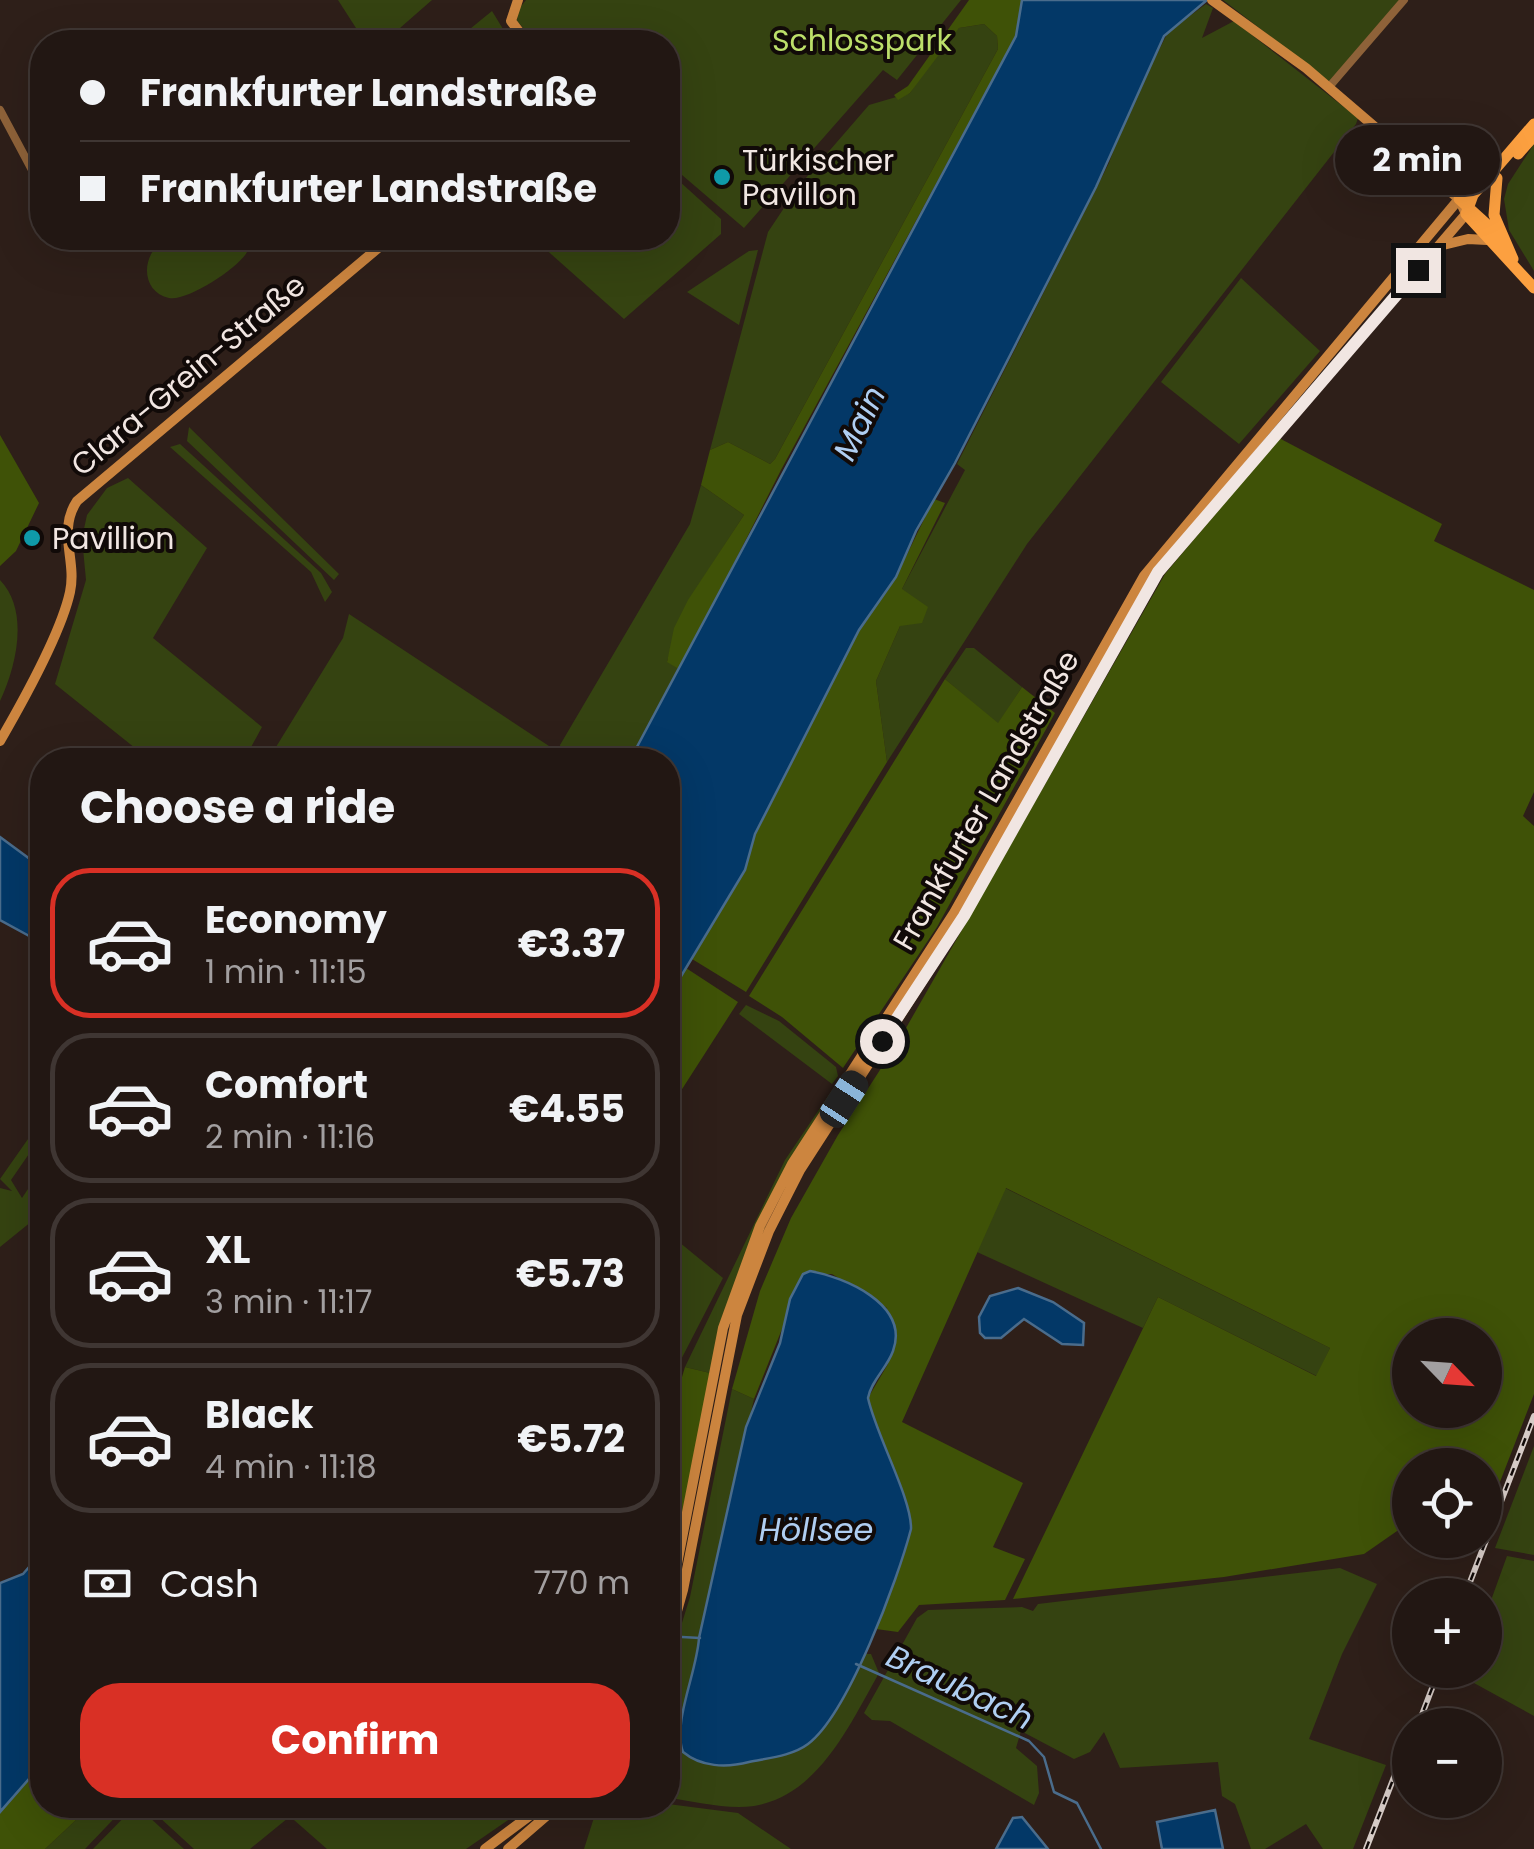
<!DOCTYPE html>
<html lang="en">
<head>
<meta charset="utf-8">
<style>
  body { margin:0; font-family:Poppins,sans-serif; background:#2e2421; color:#f1f3f6; height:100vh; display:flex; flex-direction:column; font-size:38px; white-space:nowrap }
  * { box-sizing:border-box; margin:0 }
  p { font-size:32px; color:#a29fa0 }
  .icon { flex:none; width:55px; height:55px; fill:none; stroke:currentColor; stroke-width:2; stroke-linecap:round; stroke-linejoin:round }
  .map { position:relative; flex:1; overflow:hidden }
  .panel { position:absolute; left:30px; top:748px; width:650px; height:1070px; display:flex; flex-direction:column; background:#221713; border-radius:40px; box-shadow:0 10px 40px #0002,0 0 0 2px #3f3633 }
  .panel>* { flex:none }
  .hud { position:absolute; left:30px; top:30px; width:650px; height:220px; border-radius:40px; box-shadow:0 10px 40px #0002,0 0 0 2px #3f3633; display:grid; align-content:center; height:220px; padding:0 50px; background:#221713 }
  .needle { width:65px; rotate:115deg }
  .tools { position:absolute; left:1392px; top:1318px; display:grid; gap:20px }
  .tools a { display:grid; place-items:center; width:110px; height:110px; border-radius:50%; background:#221713; box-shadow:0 10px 40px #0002,0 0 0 2px #3f3633; font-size:50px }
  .end { position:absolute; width:45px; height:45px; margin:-22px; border:12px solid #f1e6e2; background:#111; box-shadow:0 0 0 5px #111 }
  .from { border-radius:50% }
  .bubble { position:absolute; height:70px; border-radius:35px; background:#221713; box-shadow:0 10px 40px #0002,0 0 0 2px #3f3633; font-size:32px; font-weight:700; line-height:70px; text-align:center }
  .car { position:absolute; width:30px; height:60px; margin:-30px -15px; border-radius:12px; box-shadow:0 0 8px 2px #0007; background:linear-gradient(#222 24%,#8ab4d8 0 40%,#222 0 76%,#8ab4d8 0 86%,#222 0) }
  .hud b { display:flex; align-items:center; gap:35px; height:95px; font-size:38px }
  .hud b+b { border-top:2px solid #3f3633 }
  .hud i { width:25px; height:25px; background:#f1f3f6 }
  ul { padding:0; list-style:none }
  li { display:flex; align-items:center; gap:30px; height:150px; margin:0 20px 15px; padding:0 30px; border:5px solid #3f3633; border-radius:40px }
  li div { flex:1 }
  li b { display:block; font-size:38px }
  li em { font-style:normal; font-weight:700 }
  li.current { border-color:#d93025 }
  li>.icon { width:90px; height:90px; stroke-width:1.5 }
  h2 { padding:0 50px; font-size:45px; line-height:120px }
  .pay { display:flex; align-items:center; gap:25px; height:110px; padding:0 50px; font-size:38px }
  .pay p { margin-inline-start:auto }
  .cta { display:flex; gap:20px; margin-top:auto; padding:20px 50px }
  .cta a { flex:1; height:115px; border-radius:40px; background:#d93025; color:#fff; font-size:40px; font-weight:700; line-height:115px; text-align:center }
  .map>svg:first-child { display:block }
</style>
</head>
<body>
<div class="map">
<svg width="1534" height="1849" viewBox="0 0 1534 1849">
  <rect width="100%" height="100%" fill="#2e1f19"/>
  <path fill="#354311" d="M338 0H432L384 42H365Z
    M526 0H961L897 80 883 70 744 228 668 163V42H536L517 21 518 10Z
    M1223 0H1405L1335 86Z
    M1206 4 1213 8 1202 38 1234 21 1358 118 1356 124 1027 544 887 762 876 681 900 626 902 589 965 470 957 464 1109 163 1124 120 1168 32Z
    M492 11 503 29 488 42H454Z
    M984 24 997 36 998 49 775 459 770 464 728 442 710 450 768 232 798 187 869 105 910 93 947 38 959 28Z
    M1534 144V271L1509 230 1504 199 1508 184Z
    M668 171 721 219V234L624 319 533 238H668Z
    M167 238H241L248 250C242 266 187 302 169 298 141 292 139 254 167 238Z
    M758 250 739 325 687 292 749 251Z
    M1241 278 1320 351 1239 444 1161 382Z
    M189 427 339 574 334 580 187 441Z
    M180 444 321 573 332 592 325 602 311 572 170 447Z
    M128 478 207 548 153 638 262 727 244 760H150L55 684 86 580 82 538 87 515 107 488Z
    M701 485 744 515 689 600 667 661 680 670 630 760 622 756 618 760H563L560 745 690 524Z
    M0 580C30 611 16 667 0 701Z
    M349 614 549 746 546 760H268L343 638Z
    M966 648H974L1022 687 998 724 945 679Z
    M746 1005 779 1021 836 1067 838 1076 832 1084 739 1014Z
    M835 1086 789 1163 710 1373 685 1367 785 1160Z
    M42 1119V1135L11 1180 22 1198 42 1168V1213L0 1247V1188L12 1191 0 1179Z
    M1005 1188 1330 1348 1317 1376 1158 1297 1143 1328 977 1252Z
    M668 1233 723 1278 671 1379 668 1398Z
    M732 1389 754 1399 699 1638 693 1685 733 1766C832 1743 819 1738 865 1654H871L879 1673C850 1724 819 1795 754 1806 726 1810 695 1801 668 1798V1668L690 1597Z
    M1534 1446V1555L1495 1548Z
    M1507 1556 1534 1561V1716L1463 1677 1465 1670H1485V1617Z
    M1340 1568 1377 1584 1342 1654 1309 1739 1386 1765 1353 1849H1323L1306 1824 1265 1849H1251L1235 1804 1222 1796 1218 1762 1120 1768 1104 1732 1090 1752 1074 1759 1021 1731 1016 1748 1037 1766 1039 1793 1034 1805 890 1721 872 1720 864 1713 917 1618 928 1610 1022 1607 1033 1611 1038 1604Z
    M668 1804 738 1813 791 1849H584L598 1805Z
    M92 1805H127L85 1849H45Z
    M136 1805 184 1849H93Z
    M146 1805H304L250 1849H194Z
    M312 1805H530L466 1849H327L294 1820Z"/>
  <path fill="#3f5207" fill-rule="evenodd" d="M969 0H1022L1016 36 781 470 680 670 667 662 674 628 688 600 744 515 701 485 710 450 728 442 770 464 775 459 998 49 997 36 984 24 959 28 910 93 898 100 894 95 908 86Z
    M0 435 39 503 16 551 0 566Z
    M1279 438 1442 524 1434 541 1534 590V792L1523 816 1534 826V1394L1486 1518 1485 1465H1410V1522L1364 1554 1224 1577 1013 1599 1158 1297 1316 1376 1330 1348 1006 1188 902 1422 1023 1483 993 1547 1025 1559 1005 1600 919 1605 898 1632 876 1629 911 1529 868 1398 888 1364 887 1308 832 1274H804L754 1399 732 1389 760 1291 791 1218 838 1135 898 1042 1165 574ZM1410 1335H1485V1410H1410Z
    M934 499 945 503 902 589 928 607 922 623 900 626 876 681 887 762 746 992 692 959 745 870 755 834 859 630 896 577Z
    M945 679 998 723 1022 687 1055 713 937 927 843 1068 782 1017 749 996Z
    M686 968 738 1002 668 1111V998Z
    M685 1367 710 1373 676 1552 668 1553 673 1407Z
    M42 1764V1805H92L45 1849H0V1812Z"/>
  <path fill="#033867" stroke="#4a6c8c" stroke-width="2.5" d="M1022 0H1207L1164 36 1096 187 955 463 916 531 896 577 859 630 755 834 745 870 668 998V760H630L1016 36Z
    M0 837 42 868V943L0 920Z
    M810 1271C844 1277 910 1304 893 1351 887 1368 871 1381 868 1398 876 1435 912 1499 911 1529 898 1579 848 1714 808 1744 792 1756 768 1758 749 1762 726 1768 701 1767 683 1752 672 1723 697 1672 699 1638L746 1427 780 1343 790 1299 803 1274Z
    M1018 1288 1053 1302 1084 1323 1083 1345 1062 1344 1024 1319 1001 1338H985L980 1333 979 1317 990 1296Z
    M42 1552V1764L0 1812V1583L23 1574Z
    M1215 1810 1223 1849H1162L1157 1822Z
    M1022 1817 1048 1849H996L1013 1818Z"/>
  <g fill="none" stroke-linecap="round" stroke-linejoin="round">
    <path stroke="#4a6c8c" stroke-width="2.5" d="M682 1637 700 1638
      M856 1664 1029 1741 1044 1757 1054 1792 1077 1803 1101 1849"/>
    <path stroke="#8e6239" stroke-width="8" d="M1329 87 1404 0
      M0 110 32 170"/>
    <path stroke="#cc853f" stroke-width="10" d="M518 0 511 21 527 42
      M1439 246 1468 239 1487 240
      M0 741C22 703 61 633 70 592 77 560 57 531 77 501L390 238
      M668 1610 723 1328 760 1226 792 1164 954 913 1144 576 1459 199
      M668 1643 683 1590 737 1315 769 1231 800 1170 964 916 1158 573 1466 214 1459 199 1306 68 1212 0
      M485 1849 544 1805
      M508 1849 559 1805"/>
    <path stroke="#fca040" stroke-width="11" d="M1534 124 1473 195 1466 214 1534 288
      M1518 154 1534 136
      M1493 159 1459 199 1502 238
      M1497 178 1494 215 1513 259"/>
    <g stroke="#d7ccc7" stroke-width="6">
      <path id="rail" d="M1465 1595 1534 1416
        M1418 1725 1439 1670
        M1366 1849 1410 1736"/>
    </g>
    <use href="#rail" stroke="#110a08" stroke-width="2.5" stroke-dasharray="8" stroke-linecap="butt"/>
  </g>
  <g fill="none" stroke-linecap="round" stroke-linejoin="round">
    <path stroke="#f1e6e2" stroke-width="12" d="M882 1041 964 916 1158 572 1418 270"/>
  </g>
  <g fill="#0f9aa8" stroke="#110a08" stroke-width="4">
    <circle cx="722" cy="177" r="10"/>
    <circle cx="32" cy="538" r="10"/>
  </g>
  <g text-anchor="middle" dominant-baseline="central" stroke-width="8" stroke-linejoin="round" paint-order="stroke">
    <g font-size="30" fill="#bcdf6a" stroke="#110a08">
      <text x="862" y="40">Schlosspark</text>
    </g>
    <g font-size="30" fill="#f1e6e2" stroke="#110a08" text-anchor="start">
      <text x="742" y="160">Türkischer<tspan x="742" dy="34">Pavillon</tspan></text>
      <text x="52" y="538">Pavillion</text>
    </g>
    <g font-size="30" fill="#f1e6e2" stroke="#110a08">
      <text transform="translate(188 375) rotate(-40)">Clara-Grein-Straße</text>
      <text transform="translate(986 800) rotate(-60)">Frankfurter Landstraße</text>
    </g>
    <g font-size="32" font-style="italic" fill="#afcef2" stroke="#110a08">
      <text transform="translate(859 423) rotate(-64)">Main</text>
      <text x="816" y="1529">Höllsee</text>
      <text transform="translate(960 1687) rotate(25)">Braubach</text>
    </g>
  </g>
</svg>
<div class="tools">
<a><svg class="needle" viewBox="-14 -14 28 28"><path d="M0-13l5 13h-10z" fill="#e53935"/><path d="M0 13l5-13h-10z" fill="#a29fa0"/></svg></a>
<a><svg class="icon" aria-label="locate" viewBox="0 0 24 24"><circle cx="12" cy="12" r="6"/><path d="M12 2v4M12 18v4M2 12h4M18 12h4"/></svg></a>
<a>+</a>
<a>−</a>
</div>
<i class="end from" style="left:882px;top:1041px"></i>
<i class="end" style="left:1418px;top:270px"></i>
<div class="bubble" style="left:1335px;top:125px;width:165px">2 min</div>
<i class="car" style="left:844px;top:1099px;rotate:33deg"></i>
<div class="hud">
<b><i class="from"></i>Frankfurter Landstraße</b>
<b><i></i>Frankfurter Landstraße</b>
</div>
<section class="panel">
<h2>Choose a ride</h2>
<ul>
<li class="current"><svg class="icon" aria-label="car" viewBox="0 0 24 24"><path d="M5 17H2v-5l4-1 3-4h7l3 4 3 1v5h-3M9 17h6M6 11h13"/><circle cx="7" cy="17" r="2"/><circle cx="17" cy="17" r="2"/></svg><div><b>Economy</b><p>1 min · 11:15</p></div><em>€3.37</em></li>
<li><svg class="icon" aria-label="car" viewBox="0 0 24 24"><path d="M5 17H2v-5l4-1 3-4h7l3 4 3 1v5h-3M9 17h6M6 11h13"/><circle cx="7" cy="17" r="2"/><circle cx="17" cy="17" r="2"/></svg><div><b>Comfort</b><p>2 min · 11:16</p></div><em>€4.55</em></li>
<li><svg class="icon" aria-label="car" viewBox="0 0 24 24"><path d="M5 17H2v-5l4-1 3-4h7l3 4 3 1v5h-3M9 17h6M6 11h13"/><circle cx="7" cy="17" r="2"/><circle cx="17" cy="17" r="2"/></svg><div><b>XL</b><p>3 min · 11:17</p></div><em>€5.73</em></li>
<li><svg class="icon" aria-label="car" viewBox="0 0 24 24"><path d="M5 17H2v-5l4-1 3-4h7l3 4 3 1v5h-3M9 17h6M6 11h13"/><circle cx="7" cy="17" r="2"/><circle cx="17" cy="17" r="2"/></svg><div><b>Black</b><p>4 min · 11:18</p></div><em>€5.72</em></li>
</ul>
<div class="pay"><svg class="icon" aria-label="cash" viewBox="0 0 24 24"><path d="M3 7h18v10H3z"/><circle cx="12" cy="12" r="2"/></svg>Cash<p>770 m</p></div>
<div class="cta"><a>Confirm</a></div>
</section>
</div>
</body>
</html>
